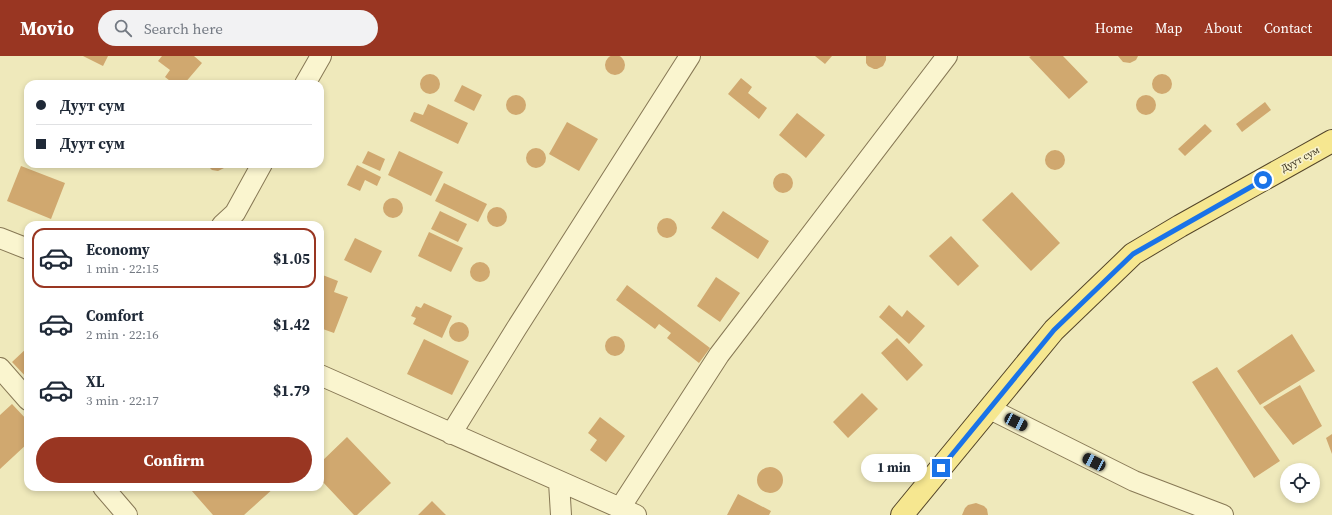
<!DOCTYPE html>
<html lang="en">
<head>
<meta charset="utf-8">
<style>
  body { margin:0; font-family:"Source Serif 4",serif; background:#f2f2f3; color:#1f2937; height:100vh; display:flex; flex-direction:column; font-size:15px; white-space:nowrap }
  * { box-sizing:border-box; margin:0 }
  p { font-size:13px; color:#747a83 }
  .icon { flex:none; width:22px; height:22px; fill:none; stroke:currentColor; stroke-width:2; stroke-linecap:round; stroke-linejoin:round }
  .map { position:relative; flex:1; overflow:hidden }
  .panel { position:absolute; left:24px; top:165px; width:300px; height:270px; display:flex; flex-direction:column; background:#fff; border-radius:12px; box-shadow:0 2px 6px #0003 }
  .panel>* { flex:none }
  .top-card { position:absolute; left:24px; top:24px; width:300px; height:88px; border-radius:12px; box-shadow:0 2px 6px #0003; display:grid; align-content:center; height:88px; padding:0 12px; background:#fff }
  .buttons { position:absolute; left:1280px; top:407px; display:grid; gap:8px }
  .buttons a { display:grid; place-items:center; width:40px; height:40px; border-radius:50%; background:#fff; box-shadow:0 2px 6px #0003; font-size:20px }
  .end { position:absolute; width:18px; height:18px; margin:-9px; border:5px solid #1a73e8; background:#fff; box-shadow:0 0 0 2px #fff }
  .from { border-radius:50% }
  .bubble { position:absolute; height:28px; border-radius:14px; background:#fff; box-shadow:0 2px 6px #0003; font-size:13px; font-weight:700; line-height:28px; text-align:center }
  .car { position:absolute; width:12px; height:24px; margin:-12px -6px; border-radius:5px; box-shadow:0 0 3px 1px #0007; background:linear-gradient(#222 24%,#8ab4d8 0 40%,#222 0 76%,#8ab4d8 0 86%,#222 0) }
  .top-card b { display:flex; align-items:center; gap:14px; height:38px; font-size:15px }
  .top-card b+b { border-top:1px solid #e0e1e3 }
  .top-card i { width:10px; height:10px; background:#1f2937 }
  ul { padding:7px 0 0; list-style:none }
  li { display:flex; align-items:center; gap:12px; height:60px; margin:0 8px 6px; padding:0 4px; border:2px solid transparent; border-radius:12px }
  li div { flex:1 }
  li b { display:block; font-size:15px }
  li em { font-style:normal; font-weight:700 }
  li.selected { border-color:#993622 }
  li>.icon { width:36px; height:36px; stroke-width:1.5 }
  .action { display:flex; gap:8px; margin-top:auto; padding:8px 12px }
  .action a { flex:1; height:46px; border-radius:24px; background:#993622; color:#fff; font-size:16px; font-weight:700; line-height:46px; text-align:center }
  header { display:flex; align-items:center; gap:24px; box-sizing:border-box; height:56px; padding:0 20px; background:#993622; color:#fff }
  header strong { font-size:19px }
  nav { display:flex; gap:22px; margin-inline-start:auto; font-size:14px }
  .search { width:280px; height:36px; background:#f2f2f3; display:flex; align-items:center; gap:10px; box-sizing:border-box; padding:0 14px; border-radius:22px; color:#747a83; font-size:15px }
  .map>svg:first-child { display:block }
</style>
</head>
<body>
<header>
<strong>Movio</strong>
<div class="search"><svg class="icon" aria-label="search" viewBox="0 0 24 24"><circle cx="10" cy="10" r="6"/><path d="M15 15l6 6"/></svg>Search here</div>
<nav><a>Home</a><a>Map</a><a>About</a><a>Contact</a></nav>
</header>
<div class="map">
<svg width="1332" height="459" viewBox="0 0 1332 459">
  <rect width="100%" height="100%" fill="#efe9bb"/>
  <path fill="#d0a86f" d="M605 9a10 10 0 1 1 20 0a10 10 0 1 1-20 0Z
    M83 0H108L103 10Z
    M162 0H194L202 7 184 28H174L165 21 170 14 158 5Z
    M815 0H832L825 8Z
    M866 0H886V4L883 10 877 13H874L868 10 866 7Z
    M1031 0H1063L1088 26 1069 43 1029 1Z
    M1118 0H1138L1136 4 1130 7 1123 6Z
    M1152 28a10 10 0 1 1 20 0a10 10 0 1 1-20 0Z
    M420 28a10 10 0 1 1 20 0a10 10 0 1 1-20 0Z
    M741 22 752 31 748 37 767 52 759 63 728 38Z
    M462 29 482 39 474 55 454 45Z
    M1136 49a10 10 0 1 1 20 0a10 10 0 1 1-20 0Z
    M506 49a10 10 0 1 1 20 0a10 10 0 1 1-20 0Z
    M1265 46 1271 54 1242 76 1236 68Z
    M428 48 468 67 458 88 410 65 414 56 423 59Z
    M797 57 825 79 806 102 779 79Z
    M567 66 598 83 579 115 549 98Z
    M1205 68 1212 75 1185 100 1178 93Z
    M526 102a10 10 0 1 1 20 0a10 10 0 1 1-20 0Z
    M1045 104a10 10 0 1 1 20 0a10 10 0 1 1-20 0Z
    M368 95 385 103 380 115 362 107Z
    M399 95 443 116 431 140 388 119Z
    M206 108H226L224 112 218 115 212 114Z
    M357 109 381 121 377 130 365 124 360 135 347 129Z
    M21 110 65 127 51 163 7 145Z
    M773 127a10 10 0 1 1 20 0a10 10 0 1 1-20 0Z
    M444 127 487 148 478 166 435 145Z
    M1012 136 1060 187 1031 215 982 164Z
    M383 152a10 10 0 1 1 20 0a10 10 0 1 1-20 0Z
    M487 161a10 10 0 1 1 20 0a10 10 0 1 1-20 0Z
    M440 155 467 168 458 186 431 173Z
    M723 155 769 185 758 203 711 172Z
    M657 172a10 10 0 1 1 20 0a10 10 0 1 1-20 0Z
    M429 176 463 192 451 216 418 200Z
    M951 180 979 210 958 230 929 200Z
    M355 182 382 195 371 217 344 204Z
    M470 216a10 10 0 1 1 20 0a10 10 0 1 1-20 0Z
    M320 218 338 225 334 236 348 241 334 277 320 272Z
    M716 221 740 237 720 266 697 250Z
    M627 229 710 292 699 307 667 282 671 277 659 268 655 273 616 244Z
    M424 247 452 260 442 282 413 268 416 262 411 260 416 250 421 252Z
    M889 249 902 261 907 254 925 270 909 288 879 261Z
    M449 276a10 10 0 1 1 20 0a10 10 0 1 1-20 0Z
    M1292 278 1315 315 1260 349 1237 315Z
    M605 290a10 10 0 1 1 20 0a10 10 0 1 1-20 0Z
    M897 282 923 309 907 325 881 297Z
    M424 283 469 305 452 339 407 318Z
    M28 291V323L12 306Z
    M1217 311 1280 405 1254 422 1192 326Z
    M1300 329 1322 370 1293 389 1263 351Z
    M862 337 878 353 848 382 833 366Z
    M12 348 28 365V387L0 413V359Z
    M600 361 625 380 606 406 590 394 597 384 588 377Z
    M1332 378V398L1326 382Z
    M347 381 391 427 357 459H354L320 423V407Z
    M757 424a13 13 0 1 1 26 0a13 13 0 1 1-26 0Z
    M194 431H275L244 459H213L191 434Z
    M738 438 771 455 769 459H727Z
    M432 445 446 459H418Z
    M976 447 984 450 987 453 988 459H962L965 452 968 449Z"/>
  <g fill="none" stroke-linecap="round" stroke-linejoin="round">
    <g stroke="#877855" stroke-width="22">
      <path id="minor" d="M305 28 321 0
        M222 169 235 157 262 108
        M0 182 28 193
        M0 312 28 344
        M320 319 636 459
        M990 353 1134 425 1223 459
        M451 378 516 273 690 0
        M559 426 561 459
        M103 431 127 459
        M620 452 719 299 947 0"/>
    </g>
    <g stroke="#54452a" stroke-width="24">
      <path id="major" d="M902 459 1054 274 1133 198 1180 170 1332 85"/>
    </g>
    <use href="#minor" stroke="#faf5cf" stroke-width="20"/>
    <use href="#major" stroke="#f6e790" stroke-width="22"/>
  </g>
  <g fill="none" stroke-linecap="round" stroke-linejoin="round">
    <path stroke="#1a73e8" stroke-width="5" d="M941 412 1054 274 1133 198 1263 124"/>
  </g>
  <g text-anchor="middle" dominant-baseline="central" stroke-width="3.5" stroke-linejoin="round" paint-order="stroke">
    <g font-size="10" fill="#352c1a" stroke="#f7f1cb">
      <text transform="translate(1300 103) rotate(-29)">Дуут сум</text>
    </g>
  </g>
</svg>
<div class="buttons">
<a><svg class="icon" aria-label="locate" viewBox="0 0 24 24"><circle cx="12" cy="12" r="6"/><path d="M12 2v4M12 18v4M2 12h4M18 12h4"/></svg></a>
</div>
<i class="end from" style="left:1263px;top:124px"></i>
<i class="end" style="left:941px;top:412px"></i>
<div class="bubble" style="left:861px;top:398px;width:66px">1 min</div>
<i class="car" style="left:1016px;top:366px;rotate:117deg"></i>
<i class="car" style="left:1094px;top:406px;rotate:297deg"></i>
<div class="top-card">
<b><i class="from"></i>Дуут сум</b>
<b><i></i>Дуут сум</b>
</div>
<section class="panel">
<ul>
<li class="selected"><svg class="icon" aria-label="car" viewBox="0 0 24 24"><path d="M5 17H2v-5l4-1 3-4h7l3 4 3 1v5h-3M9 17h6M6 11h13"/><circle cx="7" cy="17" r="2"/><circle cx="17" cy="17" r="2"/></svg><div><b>Economy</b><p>1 min · 22:15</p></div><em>$1.05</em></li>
<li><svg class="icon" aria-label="car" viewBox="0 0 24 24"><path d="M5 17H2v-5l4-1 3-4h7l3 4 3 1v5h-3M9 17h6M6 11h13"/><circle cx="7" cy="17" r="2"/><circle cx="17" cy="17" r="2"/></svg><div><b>Comfort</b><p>2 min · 22:16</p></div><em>$1.42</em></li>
<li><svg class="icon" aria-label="car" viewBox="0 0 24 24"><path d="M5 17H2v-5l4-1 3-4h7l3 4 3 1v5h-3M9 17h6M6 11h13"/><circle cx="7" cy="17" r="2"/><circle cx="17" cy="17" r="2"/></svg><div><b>XL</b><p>3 min · 22:17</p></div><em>$1.79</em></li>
</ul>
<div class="action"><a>Confirm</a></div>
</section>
</div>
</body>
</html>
